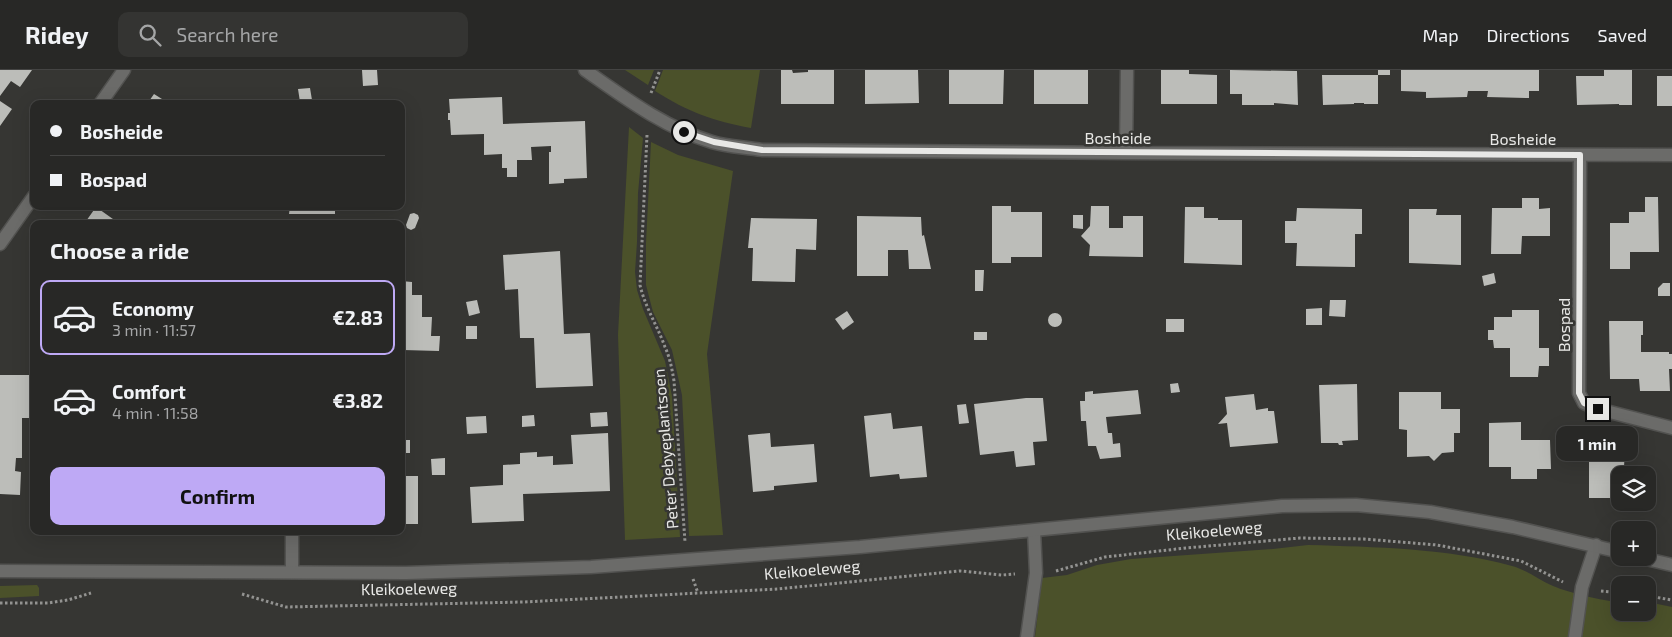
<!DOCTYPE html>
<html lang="en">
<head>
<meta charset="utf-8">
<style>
  body { margin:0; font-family:"Exo 2",sans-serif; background:#343432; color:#f1f3f6; height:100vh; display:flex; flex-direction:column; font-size:19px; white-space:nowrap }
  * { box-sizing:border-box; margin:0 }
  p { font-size:16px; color:#a5a6a7 }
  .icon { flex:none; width:28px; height:28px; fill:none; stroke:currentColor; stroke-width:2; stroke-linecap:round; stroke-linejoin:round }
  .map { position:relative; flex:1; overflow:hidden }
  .details { position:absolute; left:30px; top:150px; width:375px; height:315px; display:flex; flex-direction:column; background:#282826; border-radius:10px; box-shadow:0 5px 20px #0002,0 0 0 1px #444443 }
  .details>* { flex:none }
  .guide { position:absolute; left:30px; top:30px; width:375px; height:110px; border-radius:10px; box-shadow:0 5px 20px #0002,0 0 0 1px #444443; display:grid; align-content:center; height:110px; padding:0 20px; background:#282826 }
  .buttons { position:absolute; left:1611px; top:396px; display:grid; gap:10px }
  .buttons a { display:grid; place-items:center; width:45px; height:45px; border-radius:10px; background:#282826; box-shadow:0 5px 20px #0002,0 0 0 1px #444443; font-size:25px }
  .end { position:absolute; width:22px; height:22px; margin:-11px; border:6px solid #e8e8e6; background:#111; box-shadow:0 0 0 2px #111 }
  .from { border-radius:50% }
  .bubble { position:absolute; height:35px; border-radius:10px; background:#282826; box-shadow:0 5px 20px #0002,0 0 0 1px #444443; font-size:16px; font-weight:700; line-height:35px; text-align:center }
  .guide b { display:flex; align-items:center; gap:18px; height:48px; font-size:19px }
  .guide b+b { border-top:1px solid #444443 }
  .guide i { width:12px; height:12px; background:#f1f3f6 }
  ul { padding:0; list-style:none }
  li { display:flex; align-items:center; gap:15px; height:75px; margin:0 10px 8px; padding:0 10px; border:2px solid transparent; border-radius:10px }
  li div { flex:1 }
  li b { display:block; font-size:19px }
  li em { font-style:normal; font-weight:700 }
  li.selected { border-color:#bea9f5 }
  li>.icon { width:45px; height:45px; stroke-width:1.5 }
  h2 { padding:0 20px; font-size:22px; line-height:60px }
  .cta { display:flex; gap:10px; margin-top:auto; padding:10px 20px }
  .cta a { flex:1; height:58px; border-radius:10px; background:#bea9f5; color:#111; font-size:20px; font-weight:700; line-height:58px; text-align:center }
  header { display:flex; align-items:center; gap:30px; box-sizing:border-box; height:70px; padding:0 25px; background:#282826; border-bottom:1px solid #444443 }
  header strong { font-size:24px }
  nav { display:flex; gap:28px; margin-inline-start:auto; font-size:18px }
  .search { width:350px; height:45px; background:#343432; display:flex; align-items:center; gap:12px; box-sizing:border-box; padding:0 18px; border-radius:10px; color:#a5a6a7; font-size:19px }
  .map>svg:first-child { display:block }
</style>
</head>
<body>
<header>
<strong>Ridey</strong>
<div class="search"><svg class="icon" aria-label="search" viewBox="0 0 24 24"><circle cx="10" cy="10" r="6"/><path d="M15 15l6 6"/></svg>Search here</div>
<nav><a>Map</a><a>Directions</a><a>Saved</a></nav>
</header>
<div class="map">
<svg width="1672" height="567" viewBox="0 0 1672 567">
  <rect width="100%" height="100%" fill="#363633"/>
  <path fill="#4b512a" d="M625 0H654L648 15Z
    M663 0H760L751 58C713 51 688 42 655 21Z
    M629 57 643 68 638 123 637 172 635 202 637 220 643 239 665 291 672 326 680 467 625 470 618 265Z
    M651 72 678 85 733 101 707 284 723 465 689 466 682 325 672 280 653 242 646 215V173Z
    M1308 475C1375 477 1447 478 1512 496 1527 500 1539 510 1553 516 1570 523 1602 531 1620 532V542H1648V532L1672 537V567H1035L1042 508 1067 505 1097 495 1131 489 1273 479Z
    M37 515 39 518V526L0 528V516Z"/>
  <path fill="#bcbdb9" d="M0 0H32L20 17 11 11 0 26Z
    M362 0H377L378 15 363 16Z
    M781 0H792L793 3 808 2V0H834V34H781Z
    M865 0H918L919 33 865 34Z
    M949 0H1004L1003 34H949Z
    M1034 0H1088V34H1034Z
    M1161 0H1189V4L1217 5V34H1161Z
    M1230 0 1297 1 1298 35 1274 33V35H1242V24H1230Z
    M1378 0H1390V5H1378Z
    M1401 0H1539V21H1529V28L1487 27 1488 21H1468L1467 27 1426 28V22L1401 21Z
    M1604 0H1632V35H1619V34L1577 35 1576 6H1604Z
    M1322 5H1378V34H1364V33H1354V34L1323 35Z
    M1657 6H1672V36H1657Z
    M310 18 312 30 300 32 298 19Z
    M154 24 170 34H147Z
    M502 27 503 54 585 51 587 108 564 109V113L549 114V82H551V76L531 77 532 90H517V107H507V98H502V84L484 85V64L451 65 450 50H448V43H450L449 29Z
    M0 31 12 39 0 56Z
    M1645 127H1658L1659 182H1630V199H1610V153H1629V142H1645Z
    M1522 128H1539V139L1550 138V166H1522L1521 184H1491L1492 138H1522Z
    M290 136H335V144H289Z
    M992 136H1011V142H1042V187H1011V193H992Z
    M1091 136H1109V158H1123V146H1143V187L1089 186 1090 175 1081 166 1090 156Z
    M96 137 120 154H84Z
    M1185 137H1204V148H1218V150H1242V195L1184 193Z
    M1297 138 1362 139V164H1355V197L1296 196 1297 173H1285V151H1296Z
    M1409 139H1437L1436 145H1461V195L1409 193Z
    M414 143 418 145 419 148 415 158 411 160 407 158 406 155 410 144Z
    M1073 145H1083V159L1073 158Z
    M857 146 921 147 922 166 924 165 931 199H909L908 180H888V206H857Z
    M751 148 817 149 816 180 796 179 795 212 752 211 753 178H748Z
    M560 181 564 264 590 263 593 316 536 318 534 268H520L518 219 505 220 503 185Z
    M975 200H984L983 221H975Z
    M1494 203 1496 213 1484 216 1482 206Z
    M401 211 412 212V225H422V247H432L431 266H440L439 281 403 280V266H401Z
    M1663 213H1670V226H1658V218Z
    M477 230 480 243 469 246 466 232Z
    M1330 230H1346L1345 247 1329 246Z
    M1322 238V255H1306V239Z
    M1512 240H1539V278H1549V296H1539L1538 307H1510V278H1494L1493 270H1488V260H1494V247H1512Z
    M847 241 854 252 843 260 835 249Z
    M1048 250a7 7 0 1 1 14 0a7 7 0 1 1-14 0Z
    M1166 249H1184V262H1166Z
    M1609 251H1643V265H1641V282H1669V284H1672V299H1669L1670 321H1640L1639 309H1610Z
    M466 256H477V269H466Z
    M974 262H987V270H974Z
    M0 305H34V348H22V388H16L15 401 21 402 20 425 0 424Z
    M1178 313 1180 322 1171 323 1170 314Z
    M1357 314 1358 370 1342 371 1343 375H1339L1338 373H1321L1319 315Z
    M1138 320 1141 344 1106 347 1108 363H1112L1113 374 1120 373 1121 387 1100 389 1096 376H1088L1086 351H1081L1080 331H1085V322L1093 321V324Z
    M1399 322H1441V339H1460V363H1454V382L1442 383 1434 391 1429 386 1407 387V360L1399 359Z
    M1254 324 1256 340 1268 338V341H1274L1278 373 1230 377 1227 353 1218 354 1227 344 1225 327Z
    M1026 328H1043L1047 371 1033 372 1035 395 1016 397 1014 381 980 385 974 334Z
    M966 334 969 353 959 354 957 335Z
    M607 342 608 356 591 357 590 343Z
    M891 343 893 359 922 356 927 407 900 409 899 404 870 407 864 346Z
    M534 345 535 356 522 357V346Z
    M486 346 487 363 467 364 466 347Z
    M1521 352V370H1550L1551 399H1537V409H1511V397H1489V353Z
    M1583 357 1584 372 1571 373 1570 358Z
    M608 363 610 421 523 424 524 451 472 453 470 417 503 415V395L520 394V383L537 382V387L553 386V395L573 394 571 365Z
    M770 363 771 377 814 374 817 412 774 416V420L753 422 748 365Z
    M401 370H410V383H403V398H401Z
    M1589 379H1625L1624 397H1651L1652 425H1648V405H1620V428H1589Z
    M445 388V405H432L431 389Z
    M401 406H418V454H401Z
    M1619 432H1640V435H1619Z"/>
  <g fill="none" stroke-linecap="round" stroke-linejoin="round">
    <g stroke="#525250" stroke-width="15">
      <path id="minor" d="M585 0C625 28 665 58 712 72 728 77 746 77 762 80L1126 83 1672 85
        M100 34 124 0
        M1126 83 1127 0
        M1580 85 1579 323 1584 333 1598 339 1672 358
        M0 174 34 126
        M292 502V461
        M1027 567 1036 503 1034 461
        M1575 567 1582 517 1596 475"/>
    </g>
    <g stroke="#525250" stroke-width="15">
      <path id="tertiary" d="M1642 488 1672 495
        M0 501 406 503 591 497 860 477 1282 436 1356 435 1430 442 1513 457 1620 482"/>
    </g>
    <path stroke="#939391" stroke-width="3" stroke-dasharray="2.5 2.5" stroke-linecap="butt" d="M651 23 660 0
      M647 65 640 215C645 237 657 255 665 277 670 288 672 299 674 311L685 472
      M1056 501 1105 487 1186 478 1300 468 1364 469 1437 475 1521 491 1563 512
      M693 509 698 523
      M1601 521 1620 523
      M242 524 286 537 523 532 778 519 960 501 1002 505 1015 504
      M1648 526 1672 530
      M0 533H48L68 530 91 523"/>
    <use href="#minor" stroke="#6b6b69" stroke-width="12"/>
    <use href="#tertiary" stroke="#6b6b69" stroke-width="12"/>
  </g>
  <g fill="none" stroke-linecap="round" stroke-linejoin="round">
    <path stroke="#e8e8e6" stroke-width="6" d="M684 62 714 72 762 80 1580 85 1579 323 1584 333 1598 339"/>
  </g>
  <g text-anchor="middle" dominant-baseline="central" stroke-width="5" stroke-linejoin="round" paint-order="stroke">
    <g font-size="16" fill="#e8e8e6" stroke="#363633">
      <text x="1118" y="67">Bosheide</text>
      <text x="1523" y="68">Bosheide</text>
      <text transform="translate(1563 255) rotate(-90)">Bospad</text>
      <text transform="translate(665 379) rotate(-95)">Peter Debyeplantsoen</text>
      <text transform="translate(1214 460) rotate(-5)">Kleikoeleweg</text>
      <text transform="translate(812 499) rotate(-5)">Kleikoeleweg</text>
      <text transform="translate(409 518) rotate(-1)">Kleikoeleweg</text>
    </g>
  </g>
</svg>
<div class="buttons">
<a><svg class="icon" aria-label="layers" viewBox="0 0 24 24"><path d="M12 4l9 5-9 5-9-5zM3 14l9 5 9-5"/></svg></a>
<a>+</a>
<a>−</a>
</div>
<i class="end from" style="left:684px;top:62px"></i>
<i class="end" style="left:1598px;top:339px"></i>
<div class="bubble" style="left:1556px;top:356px;width:82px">1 min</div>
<div class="guide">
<b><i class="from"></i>Bosheide</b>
<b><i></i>Bospad</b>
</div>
<section class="details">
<h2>Choose a ride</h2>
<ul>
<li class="selected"><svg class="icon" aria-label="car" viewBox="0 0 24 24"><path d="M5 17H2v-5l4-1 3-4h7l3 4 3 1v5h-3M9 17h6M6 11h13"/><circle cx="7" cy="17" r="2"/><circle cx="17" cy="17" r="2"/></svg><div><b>Economy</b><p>3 min · 11:57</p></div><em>€2.83</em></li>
<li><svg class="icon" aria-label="car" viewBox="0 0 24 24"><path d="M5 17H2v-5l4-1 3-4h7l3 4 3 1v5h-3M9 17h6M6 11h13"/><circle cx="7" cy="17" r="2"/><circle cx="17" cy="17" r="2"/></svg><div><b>Comfort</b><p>4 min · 11:58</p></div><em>€3.82</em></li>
</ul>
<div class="cta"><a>Confirm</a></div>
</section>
</div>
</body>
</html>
